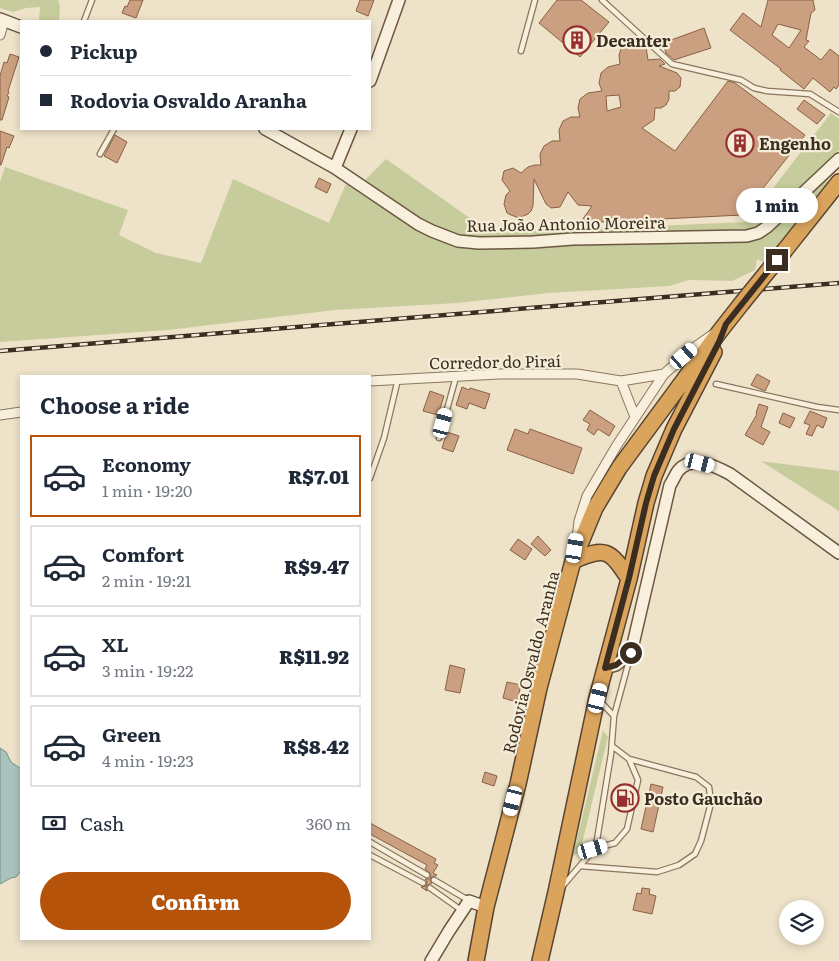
<!DOCTYPE html>
<html lang="en">
<head>
<meta charset="utf-8">
<style>
  body { margin:0; font-family:Literata,serif; background:#f2f2f3; color:#1f2937; height:100vh; display:flex; flex-direction:column; font-size:19px; white-space:nowrap }
  * { box-sizing:border-box; margin:0 }
  p { font-size:16px; color:#747a83 }
  .icon { flex:none; width:28px; height:28px; fill:none; stroke:currentColor; stroke-width:2; stroke-linecap:round; stroke-linejoin:round }
  .map { position:relative; flex:1; overflow:hidden }
  .side { position:absolute; left:20px; top:375px; width:351px; height:565px; display:flex; flex-direction:column; background:#fff; border-radius:0px; box-shadow:0 2px 8px #0003 }
  .side>* { flex:none }
  .guide { position:absolute; left:20px; top:20px; width:351px; height:110px; border-radius:0px; box-shadow:0 2px 8px #0003; display:grid; align-content:center; height:110px; padding:0 20px; background:#fff }
  .buttons { position:absolute; left:779px; top:900px; display:grid; gap:10px }
  .buttons a { display:grid; place-items:center; width:45px; height:45px; border-radius:50%; background:#fff; box-shadow:0 2px 8px #0003; font-size:25px }
  .end { position:absolute; width:22px; height:22px; margin:-11px; border:6px solid #3b2e21; background:#fff; box-shadow:0 0 0 2px #fff }
  .from { border-radius:50% }
  .bubble { position:absolute; height:35px; border-radius:18px; background:#fff; box-shadow:0 2px 8px #0003; font-size:16px; font-weight:800; line-height:35px; text-align:center }
  .car { position:absolute; width:15px; height:30px; margin:-15px -8px; border-radius:6px; box-shadow:0 0 4px 1px #0007; background:linear-gradient(#fff 24%,#345 0 40%,#fff 0 76%,#345 0 86%,#fff 0) }
  .guide b { display:flex; align-items:center; gap:18px; height:48px; font-size:19px }
  .guide b+b { border-top:1px solid #e0e1e3 }
  .guide i { width:12px; height:12px; background:#1f2937 }
  ul { padding:0; list-style:none }
  li { display:flex; align-items:center; gap:15px; height:82px; margin:0 10px 8px; padding:0 10px; border:2px solid #e0e1e3; border-radius:0px }
  li div { flex:1 }
  li b { display:block; font-size:19px }
  li em { font-style:normal; font-weight:800 }
  li.on { border-color:#b45309 }
  li>.icon { width:45px; height:45px; stroke-width:1.5 }
  h2 { padding:0 20px; font-size:22px; line-height:60px }
  .pay { display:flex; align-items:center; gap:12px; height:55px; padding:0 20px; font-size:19px }
  .pay p { margin-inline-start:auto }
  .primary-button { display:flex; gap:10px; margin-top:auto; padding:10px 20px }
  .primary-button a { flex:1; height:58px; border-radius:30px; background:#b45309; color:#fff; font-size:20px; font-weight:800; line-height:58px; text-align:center }
  .map>svg:first-child { display:block }
</style>
</head>
<body>
<div class="map">
<svg width="839" height="961" viewBox="0 0 839 961">
  <rect width="100%" height="100%" fill="#eee3c9"/>
  <path fill="#c6cc9c" d="M0 0H58L60 6 59 21H39L40 7 26 8 13 12 0 8Z
    M831 113 839 119V150L761 224 750 229 471 241 429 227 363 182 386 159 491 233 747 222Z
    M5 167 128 210 119 235 156 253 201 263 233 179 329 223 346 184 418 231 451 244 753 238 779 224 821 183 836 178 768 265 757 259 755 270 732 281 689 280 670 286 548 293 457 303 335 310 168 330 0 342V182Z
    M761 461 839 471V511Z
    M603 730 608 737 580 852 573 856Z"/>
  <path fill="#a9c2bb" stroke="#709189" d="M0 748 6 752 11 762 21 769V871L16 877 11 878 0 884Z"/>
  <path fill="#cba080" stroke="#896044" fill-rule="evenodd" d="M130 0H143L136 18 122 13 125 6 127 7Z
    M360 0H374L368 16 356 11Z
    M557 0H581L609 22 580 57 539 23Z
    M768 0H813L815 10 811 13 806 40 809 41 804 47 821 60 830 49 839 56V85L836 89 834 87 830 92 813 78 804 89 780 70 781 69 730 30 743 13 761 27ZM778 24 801 30 789 48 772 35Z
    M704 28 711 48 674 60 666 53 663 43Z
    M634 40 643 44 646 47 648 60 660 59 665 64 659 66 677 73 681 78 680 87 675 91H669V99L666 105 661 108H655L654 120 642 128 675 151 728 81 735 83 805 135 742 215 580 223 592 206 578 205 568 192 560 207 551 208 546 204 534 179 533 206 531 211 528 214 519 218 511 215 507 213 504 204 506 195 510 191 502 180 504 171 513 168 521 173 528 167 535 165H541L540 154 544 146 552 141H560L559 130 563 121 571 117H580L578 108 580 99 588 93 602 91 599 83 601 73 608 67 620 64 619 55 622 46 625 43ZM619 95 621 107 607 111 606 96Z
    M10 54 19 57 8 91 9 92 7 96 9 97 2 120H0V76L4 62 7 63Z
    M804 100 825 115 817 124 797 109Z
    M0 131 14 136 9 148 7 147 1 165H0Z
    M115 135 127 142 117 163 104 156Z
    M319 178 331 184 327 193 315 187Z
    M757 374 770 381 765 391 751 385Z
    M462 387 469 390 470 388 490 394 485 409 469 403 467 409 456 405Z
    M430 391 444 396 438 415 423 411Z
    M759 404 768 407 761 427 770 432 763 445 745 435 757 414 756 413Z
    M590 410 615 426 609 436 598 429 594 435 587 430 590 424 583 420Z
    M810 411 827 418 823 428 817 425 812 436 806 434 810 425 804 423Z
    M783 413 795 418 790 428 779 423Z
    M515 429 528 434 530 429 582 448 573 474 507 450Z
    M447 432 459 436 453 452 442 448Z
    M538 536 551 550 545 556 531 544Z
    M518 539 532 549 525 560 510 550Z
    M450 665 465 669 460 693 445 690Z
    M507 682 521 685 517 702 503 698Z
    M485 772 497 776 494 786 482 782Z
    M651 784 663 787 653 832 641 829Z
    M370 823 436 859 434 863 438 865 433 873 437 875 431 878 430 880 432 883 426 886 427 891 421 887 426 886 427 882 425 879H429L431 877 430 873 425 869 427 865 370 834Z
    M642 888 650 889 649 894 656 896 652 914 633 910 637 893 641 894Z"/>
  <g fill="none" stroke-linecap="round" stroke-linejoin="round">
    <g stroke="#8a765e" stroke-width="7">
      <path id="lane" d="M602 0 672 64 741 80 754 88 767 91 810 94 839 112
        M84 21 92 0
        M521 51 535 0
        M100 154 114 129
        M716 384 817 407 839 410
        M439 438 456 377
        M370 478 384 438 398 379
        M614 716 630 657
        M370 842 427 875
        M593 849 615 843 627 829 638 780 629 759 612 746
        M370 855 423 883
        M580 866 657 872 679 865 695 854 701 841 711 803 709 787 696 777 629 759
        M434 880 468 900
        M430 888 461 910
        M561 888 590 854 597 840 611 754 614 716 599 700"/>
    </g>
    <g stroke="#8a765e" stroke-width="11">
      <path id="street" d="M0 35 4 21
        M370 381 499 374H577L621 381 664 374
        M621 381 635 417
        M0 415 21 412
        M577 539 579 521 587 496 617 445 664 374 695 347 715 333"/>
    </g>
    <g stroke="#6c5741" stroke-width="14">
      <path id="secondary" d="M0 19 21 27
        M370 81 399 0
        M265 129 335 168 418 224 432 231 458 241 479 243 533 242 573 239 747 236 758 233 767 227 839 159
        M335 168 351 129
        M605 668 616 665 631 653 670 485C673 481 675 475 678 471 692 454 715 466 730 474L839 553
        M431 961 449 931 469 901 486 907"/>
    </g>
    <g stroke="#584431" stroke-width="18">
      <path id="highway" d="M785 250 839 182
        M573 561C606 546 610 550 629 579
        M476 961 486 907 518 784 539 688 573 561 595 508 619 468 720 331 742 303
        M540 961 556 892 597 698 629 579 646 503 654 476 674 429 714 352"/>
    </g>
    <use href="#lane" stroke="#f8f0dc" stroke-width="4.5"/>
    <use href="#street" stroke="#f8f0dc" stroke-width="9"/>
    <use href="#secondary" stroke="#f8f0dc" stroke-width="11"/>
    <use href="#highway" stroke="#daa45d" stroke-width="15"/>
    <g stroke="#3b2e21" stroke-width="4.5">
      <path id="rail" d="M0 351 839 283"/>
    </g>
    <use href="#rail" stroke="#f5edd8" stroke-width="2.5" stroke-dasharray="8" stroke-linecap="butt"/>
    <g stroke="#584431" stroke-width="18" stroke-linecap="butt">
      <path id="highway-bridge" d="M742 303 785 250"/>
    </g>
    <use href="#highway-bridge" stroke="#daa45d" stroke-width="15"/>
  </g>
  <g fill="none" stroke-linecap="round" stroke-linejoin="round">
    <path stroke="#3b2e21" stroke-width="6" d="M631 653 616 665 605 668 629 578 646 503 654 476 674 429 719 342 726 324 777 260"/>
  </g>
  <defs>
    <g id="building-ring" transform="scale(1.4375)"><circle r="9.5" fill="#f5edd8" stroke="#982f2f" stroke-width="1.5"/><path d="M-4-6H4V6H1V3H-1V6H-4ZM-2.5-4.3h1.7v1.8h-1.7ZM.8-4.3h1.7v1.8H.8ZM-2.5-1h1.7V.8h-1.7ZM.8-1h1.7V.8H.8Z" fill="#982f2f"/></g>
    <g id="fuel-ring" transform="scale(1.4375)"><circle r="9.5" fill="#f5edd8" stroke="#982f2f" stroke-width="1.5"/><path d="M-5.5-6h7V0h2V4h1.3V-2.5L3-4.5l.8-.8L6-3V5H2.5V1h-1V6h-7ZM-4.2-4.7v3.2H.2V-4.7Z" fill="#982f2f"/></g>
  </defs>
  <g fill-rule="evenodd">
    <use href="#building-ring" x="577" y="40"/>
    <use href="#building-ring" x="740" y="143"/>
    <use href="#fuel-ring" x="625" y="798"/>
  </g>
  <g text-anchor="middle" dominant-baseline="central" stroke-width="4.5" stroke-linejoin="round" paint-order="stroke">
    <g font-size="16" font-weight="bold" fill="#3b2e21" stroke="#f5edd8" text-anchor="start">
      <text x="596" y="40">Decanter</text>
      <text x="759" y="143">Engenho</text>
      <text x="644" y="798">Posto Gauchão</text>
    </g>
    <g font-size="16" fill="#3b2e21" stroke="#f5edd8">
      <text transform="translate(566 223) rotate(-1)">Rua João Antonio Moreira</text>
      <text transform="translate(495 361) rotate(-1)">Corredor do Piraí</text>
      <text transform="translate(530 662) rotate(-76)">Rodovia Osvaldo Aranha</text>
    </g>
  </g>
</svg>
<div class="buttons">
<a><svg class="icon" aria-label="layers" viewBox="0 0 24 24"><path d="M12 4l9 5-9 5-9-5zM3 14l9 5 9-5"/></svg></a>
</div>
<i class="end from" style="left:631px;top:653px"></i>
<i class="end" style="left:777px;top:260px"></i>
<div class="bubble" style="left:736px;top:188px;width:82px">1 min</div>
<i class="car" style="left:684px;top:356px;rotate:49deg"></i>
<i class="car" style="left:443px;top:423px;rotate:15deg"></i>
<i class="car" style="left:700px;top:463px;rotate:104deg"></i>
<i class="car" style="left:575px;top:548px;rotate:9deg"></i>
<i class="car" style="left:598px;top:698px;rotate:14deg"></i>
<i class="car" style="left:513px;top:801px;rotate:194deg"></i>
<i class="car" style="left:593px;top:849px;rotate:74deg"></i>
<div class="guide">
<b><i class="from"></i>Pickup</b>
<b><i></i>Rodovia Osvaldo Aranha</b>
</div>
<section class="side">
<h2>Choose a ride</h2>
<ul>
<li class="on"><svg class="icon" aria-label="car" viewBox="0 0 24 24"><path d="M5 17H2v-5l4-1 3-4h7l3 4 3 1v5h-3M9 17h6M6 11h13"/><circle cx="7" cy="17" r="2"/><circle cx="17" cy="17" r="2"/></svg><div><b>Economy</b><p>1 min · 19:20</p></div><em>R$7.01</em></li>
<li><svg class="icon" aria-label="car" viewBox="0 0 24 24"><path d="M5 17H2v-5l4-1 3-4h7l3 4 3 1v5h-3M9 17h6M6 11h13"/><circle cx="7" cy="17" r="2"/><circle cx="17" cy="17" r="2"/></svg><div><b>Comfort</b><p>2 min · 19:21</p></div><em>R$9.47</em></li>
<li><svg class="icon" aria-label="car" viewBox="0 0 24 24"><path d="M5 17H2v-5l4-1 3-4h7l3 4 3 1v5h-3M9 17h6M6 11h13"/><circle cx="7" cy="17" r="2"/><circle cx="17" cy="17" r="2"/></svg><div><b>XL</b><p>3 min · 19:22</p></div><em>R$11.92</em></li>
<li><svg class="icon" aria-label="car" viewBox="0 0 24 24"><path d="M5 17H2v-5l4-1 3-4h7l3 4 3 1v5h-3M9 17h6M6 11h13"/><circle cx="7" cy="17" r="2"/><circle cx="17" cy="17" r="2"/></svg><div><b>Green</b><p>4 min · 19:23</p></div><em>R$8.42</em></li>
</ul>
<div class="pay"><svg class="icon" aria-label="cash" viewBox="0 0 24 24"><path d="M3 7h18v10H3z"/><circle cx="12" cy="12" r="2"/></svg>Cash<p>360 m</p></div>
<div class="primary-button"><a>Confirm</a></div>
</section>
</div>
</body>
</html>
